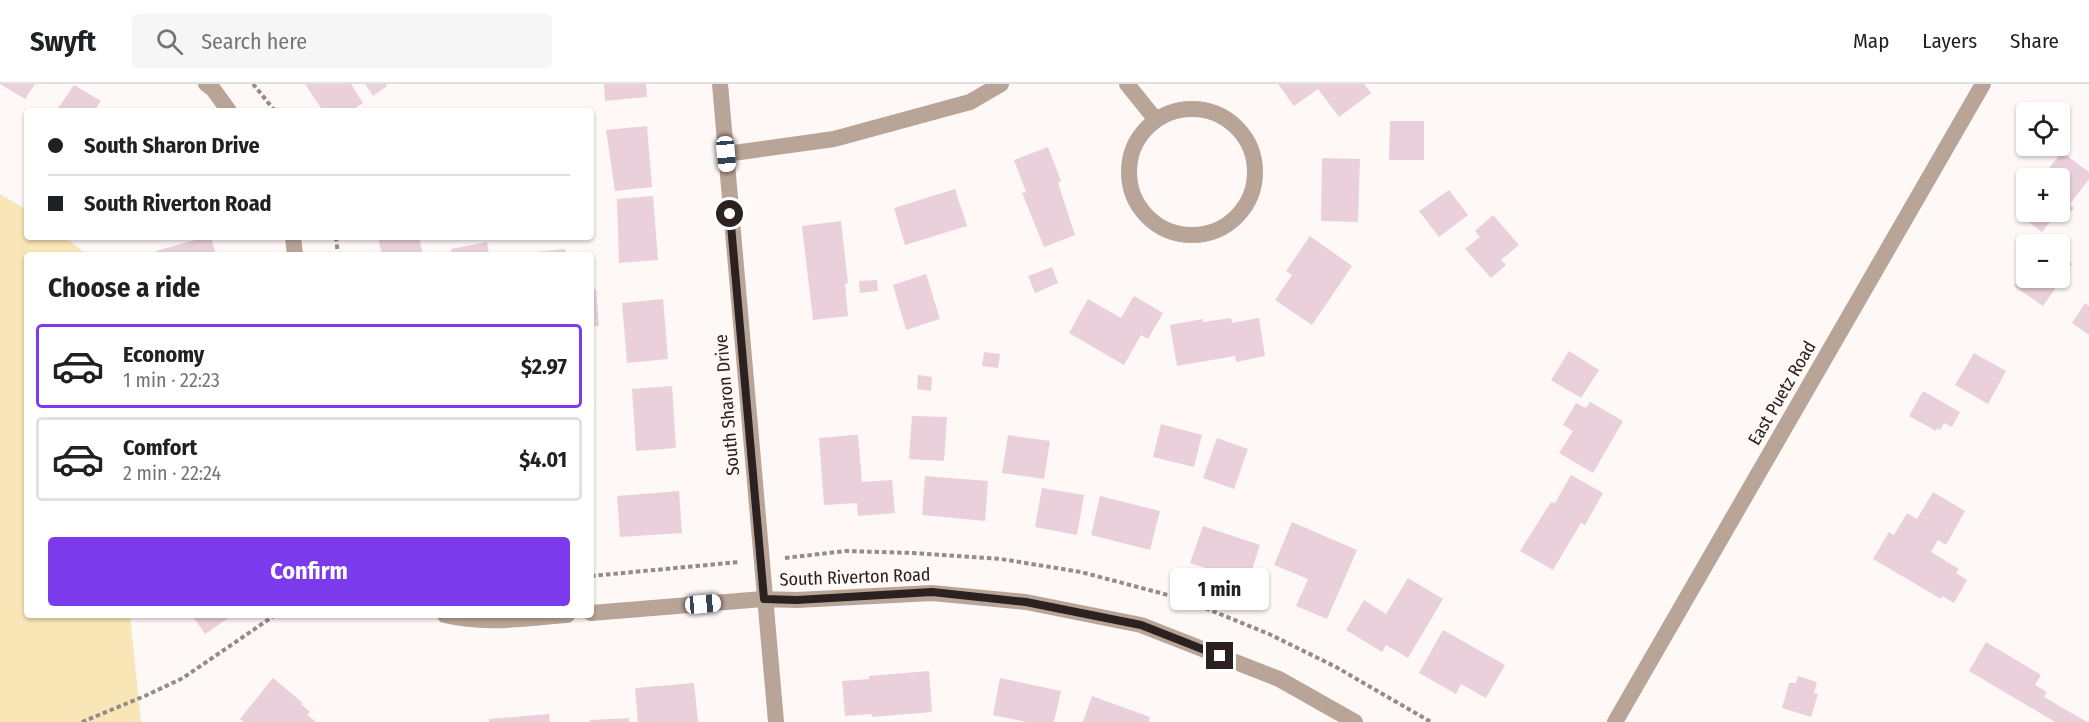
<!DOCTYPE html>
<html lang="en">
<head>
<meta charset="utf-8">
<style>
  body { margin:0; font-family:"Fira Sans Condensed",sans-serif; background:#f6f6f6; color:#202124; height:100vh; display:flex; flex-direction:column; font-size:22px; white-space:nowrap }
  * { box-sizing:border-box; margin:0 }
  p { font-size:20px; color:#757577 }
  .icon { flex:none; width:33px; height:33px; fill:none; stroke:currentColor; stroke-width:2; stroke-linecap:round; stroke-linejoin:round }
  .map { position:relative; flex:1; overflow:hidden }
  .drawer { position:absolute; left:24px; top:168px; width:570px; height:366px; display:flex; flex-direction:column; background:#fff; border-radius:6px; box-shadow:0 2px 4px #0004 }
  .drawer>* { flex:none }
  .top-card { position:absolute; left:24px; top:24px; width:570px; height:132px; border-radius:6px; box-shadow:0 2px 4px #0004; display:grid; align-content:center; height:132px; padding:0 24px; background:#fff }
  .controls { position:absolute; left:2016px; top:18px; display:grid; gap:12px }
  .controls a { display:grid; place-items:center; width:54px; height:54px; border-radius:6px; background:#fff; box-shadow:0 2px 4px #0004; font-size:30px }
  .end { position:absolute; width:27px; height:27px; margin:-14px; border:8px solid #2b2120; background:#fff; box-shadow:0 0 0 3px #fff }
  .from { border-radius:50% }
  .bubble { position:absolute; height:42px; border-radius:6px; background:#fff; box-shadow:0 2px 4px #0004; font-size:20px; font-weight:700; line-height:42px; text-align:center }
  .car { position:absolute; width:18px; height:36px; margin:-18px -9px; border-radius:8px; box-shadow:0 0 4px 2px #0007; background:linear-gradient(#fff 24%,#345 0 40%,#fff 0 76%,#345 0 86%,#fff 0) }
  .top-card b { display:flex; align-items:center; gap:21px; height:57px; font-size:22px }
  .top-card b+b { border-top:2px solid #e0e0e0 }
  .top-card i { width:15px; height:15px; background:#202124 }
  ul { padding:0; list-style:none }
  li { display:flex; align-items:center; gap:18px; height:84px; margin:0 12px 9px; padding:0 12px; border:3px solid #e0e0e0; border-radius:6px }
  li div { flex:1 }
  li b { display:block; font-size:22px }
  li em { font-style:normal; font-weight:700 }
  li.on { border-color:#7c3aed }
  li>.icon { width:54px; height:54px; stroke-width:1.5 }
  h2 { padding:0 24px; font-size:27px; line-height:72px }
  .button { display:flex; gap:12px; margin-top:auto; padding:12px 24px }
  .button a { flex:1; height:69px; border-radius:6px; background:#7c3aed; color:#fff; font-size:24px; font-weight:700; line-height:69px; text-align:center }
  header { display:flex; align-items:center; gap:36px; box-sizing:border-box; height:84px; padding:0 30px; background:#fff; border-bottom:2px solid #e0e0e0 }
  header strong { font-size:28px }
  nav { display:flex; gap:33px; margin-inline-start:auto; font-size:21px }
  .search { width:420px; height:54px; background:#f6f6f6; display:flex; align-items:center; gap:15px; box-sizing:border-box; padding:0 21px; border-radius:6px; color:#757577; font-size:22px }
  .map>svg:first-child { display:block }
</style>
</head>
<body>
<header>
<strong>Swyft</strong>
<div class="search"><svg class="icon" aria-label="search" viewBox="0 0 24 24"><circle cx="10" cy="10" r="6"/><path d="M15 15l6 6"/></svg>Search here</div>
<nav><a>Map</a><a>Layers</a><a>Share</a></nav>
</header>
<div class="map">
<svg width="2089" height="638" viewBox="0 0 2089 638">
  <rect width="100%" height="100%" fill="#fef8f7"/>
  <path fill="#f9e6b7" d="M0 110 27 126V153H66L86 171H27V531H130L141 638H0Z"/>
  <path fill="#ead0da" d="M0 0H35L25 15Z
    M305 0H351L363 19 351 27H323Z
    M365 0H386L387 2 373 12Z
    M604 0H646L647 13 605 17Z
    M1278 0H1364L1371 9 1339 33 1318 5 1294 22Z
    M74 1 101 17 94 27H56Z
    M1390 37H1424V76H1389Z
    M647 42 652 103 615 107 606 46Z
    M1048 63 1061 97 1058 99 1075 151 1044 163 1022 109 1026 108 1014 76Z
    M2062 68 2089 88V95L2070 120 2074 124 2063 137 2055 131 2042 148 2022 133 2026 128H2060V94H2041Z
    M1322 74 1360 75 1358 138 1321 137Z
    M955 105 967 142 905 161 894 124Z
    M1449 106 1468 131 1439 153 1419 127Z
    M653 112 658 176 619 179 617 115Z
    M1493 131 1519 161 1501 176 1506 181 1491 194 1465 165 1480 153 1475 147Z
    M841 137 848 199 845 200 848 232 813 236 802 142Z
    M1310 152 1352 182 1312 241 1275 216 1292 191 1286 187Z
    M206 153H211L216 171H157L156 167Z
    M378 153H419L423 171H382Z
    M487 158 489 171H452L451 165Z
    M565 165 566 171H536L535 168Z
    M2060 172 2072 180 2043 222 2014 202 2026 183V194H2060Z
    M1052 183 1058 199 1035 209 1028 192Z
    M926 190 940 235 906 246 893 201Z
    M877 196 878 207 860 209 859 197Z
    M596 205 599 242 591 243V206Z
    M1134 212 1163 229 1148 255 1141 251 1124 281 1069 249 1088 215 1121 234Z
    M663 215 668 275 627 279 622 219Z
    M2085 219 2089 222V251L2072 239Z
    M1231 234 1232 239 1259 234 1265 272 1236 278 1235 272 1177 282 1170 241 1203 235V238Z
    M1569 267 1599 286 1581 314 1551 296Z
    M984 268 1000 270 998 284 982 282Z
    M1974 269 2006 287 1988 320 1955 301Z
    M918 291 932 293 931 307 917 305Z
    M672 302 676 364 636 367 632 305Z
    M1923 307 1960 328 1952 343 1944 339 1940 346 1937 344 1936 347 1909 332Z
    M1590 318 1623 337 1593 389 1559 369 1573 347 1563 341 1576 319 1586 324Z
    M912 332 947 333 944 377 909 375Z
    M1161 340 1202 351 1194 383 1153 373Z
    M853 351H858L862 398 892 396 895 429 858 432 857 419 824 421 819 354Z
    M1008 351 1050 357 1044 395 1002 389Z
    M1217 354 1248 365 1234 405 1203 394Z
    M1571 391 1603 409 1585 441 1581 439 1553 486 1520 467 1551 418 1555 419Z
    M925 392 988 397 985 437 922 431Z
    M1042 404 1084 411 1077 451 1035 443Z
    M679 407 682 449 620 453 617 412Z
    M1933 408 1965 427 1946 461 1938 456 1931 468 1959 485 1956 489 1967 496 1954 519 1942 512 1941 515 1873 475 1889 448 1894 451 1907 429 1917 435Z
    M1100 412 1160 427 1150 466 1091 451Z
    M1292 438 1357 466 1327 535 1296 522 1308 495 1274 481Z
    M1203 442 1260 461 1248 498 1190 479Z
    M1408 494 1443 515 1408 574 1386 561 1382 568 1346 546 1364 516 1386 530Z
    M192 531H233L205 550Z
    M1443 546 1505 581 1486 614 1461 600 1456 610 1419 589Z
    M1986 558 2041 591 2035 601 2047 608 2044 613 2087 638H2055L1969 587Z
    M929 587 932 628 872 633V630L845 632 842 597 869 595V592Z
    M1798 592 1817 598 1814 609 1818 610 1811 633 1782 624 1789 599H1796Z
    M273 594 303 619 301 620 310 628 307 631 316 638H244L240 635Z
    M1000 594 1061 607 1054 638H1027L993 631Z
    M694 599 698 638H638L635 604Z
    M1092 612 1150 633 1149 638H1083Z
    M549 630 550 638H489V635Z
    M629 634V638H590V636Z"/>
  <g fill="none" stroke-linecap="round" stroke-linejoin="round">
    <path stroke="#948c8b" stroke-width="4" stroke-dasharray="4.5 3" stroke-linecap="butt" d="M253 0 275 27
      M336 153 338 171
      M785 474 845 467 914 469 1001 475 1081 488 1183 515 1269 550 1336 583 1431 638
      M591 492 739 478
      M82 638 147 611 183 594 275 531"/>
    <path stroke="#b9a597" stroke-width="16" d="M206 0 213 5 229 27
      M720 0 776 638
      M1127 0 1156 36
      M1129 88a63 63 0 1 1 126 0a63 63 0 1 1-126 0Z
      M726 70 834 55 970 18 1001 0
      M293 153 295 171
      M591 529 763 515 797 516 932 509 1026 518 1141 541 1279 595 1355 638
      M445 531C486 541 526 534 567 531"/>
    <path stroke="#b9a597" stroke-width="16" d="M1615 638 1983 0"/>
  </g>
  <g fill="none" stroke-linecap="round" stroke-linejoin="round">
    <path stroke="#2b2120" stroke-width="8" d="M730 130 764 515 797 516 932 508 1026 518 1141 541 1220 572"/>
  </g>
  <g text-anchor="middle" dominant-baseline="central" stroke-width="5" stroke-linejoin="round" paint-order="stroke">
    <g font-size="18" fill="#2b2120" stroke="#fef8f7">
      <text transform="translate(1782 309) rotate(-60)">East Puetz Road</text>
      <text transform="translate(727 321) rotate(-95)">South Sharon Drive</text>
      <text transform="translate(855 493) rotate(-2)">South Riverton Road</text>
    </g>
  </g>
</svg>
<div class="controls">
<a><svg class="icon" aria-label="locate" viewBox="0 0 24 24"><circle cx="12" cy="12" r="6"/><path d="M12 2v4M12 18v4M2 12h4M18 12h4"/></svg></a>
<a>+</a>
<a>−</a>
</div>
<i class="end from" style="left:730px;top:130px"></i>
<i class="end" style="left:1220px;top:572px"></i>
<div class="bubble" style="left:1170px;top:484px;width:99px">1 min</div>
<i class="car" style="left:726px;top:70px;rotate:175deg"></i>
<i class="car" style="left:703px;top:520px;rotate:85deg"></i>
<div class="top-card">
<b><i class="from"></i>South Sharon Drive</b>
<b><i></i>South Riverton Road</b>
</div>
<section class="drawer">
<h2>Choose a ride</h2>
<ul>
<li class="on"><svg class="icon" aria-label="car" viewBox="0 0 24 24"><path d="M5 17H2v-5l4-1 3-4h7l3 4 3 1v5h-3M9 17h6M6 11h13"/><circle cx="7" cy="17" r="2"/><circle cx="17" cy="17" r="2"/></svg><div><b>Economy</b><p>1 min · 22:23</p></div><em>$2.97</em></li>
<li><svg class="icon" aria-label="car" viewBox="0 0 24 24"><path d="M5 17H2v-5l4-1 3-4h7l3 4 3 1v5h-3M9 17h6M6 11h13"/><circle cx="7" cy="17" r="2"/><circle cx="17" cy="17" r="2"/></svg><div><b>Comfort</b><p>2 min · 22:24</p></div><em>$4.01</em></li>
</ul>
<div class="button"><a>Confirm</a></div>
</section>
</div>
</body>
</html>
